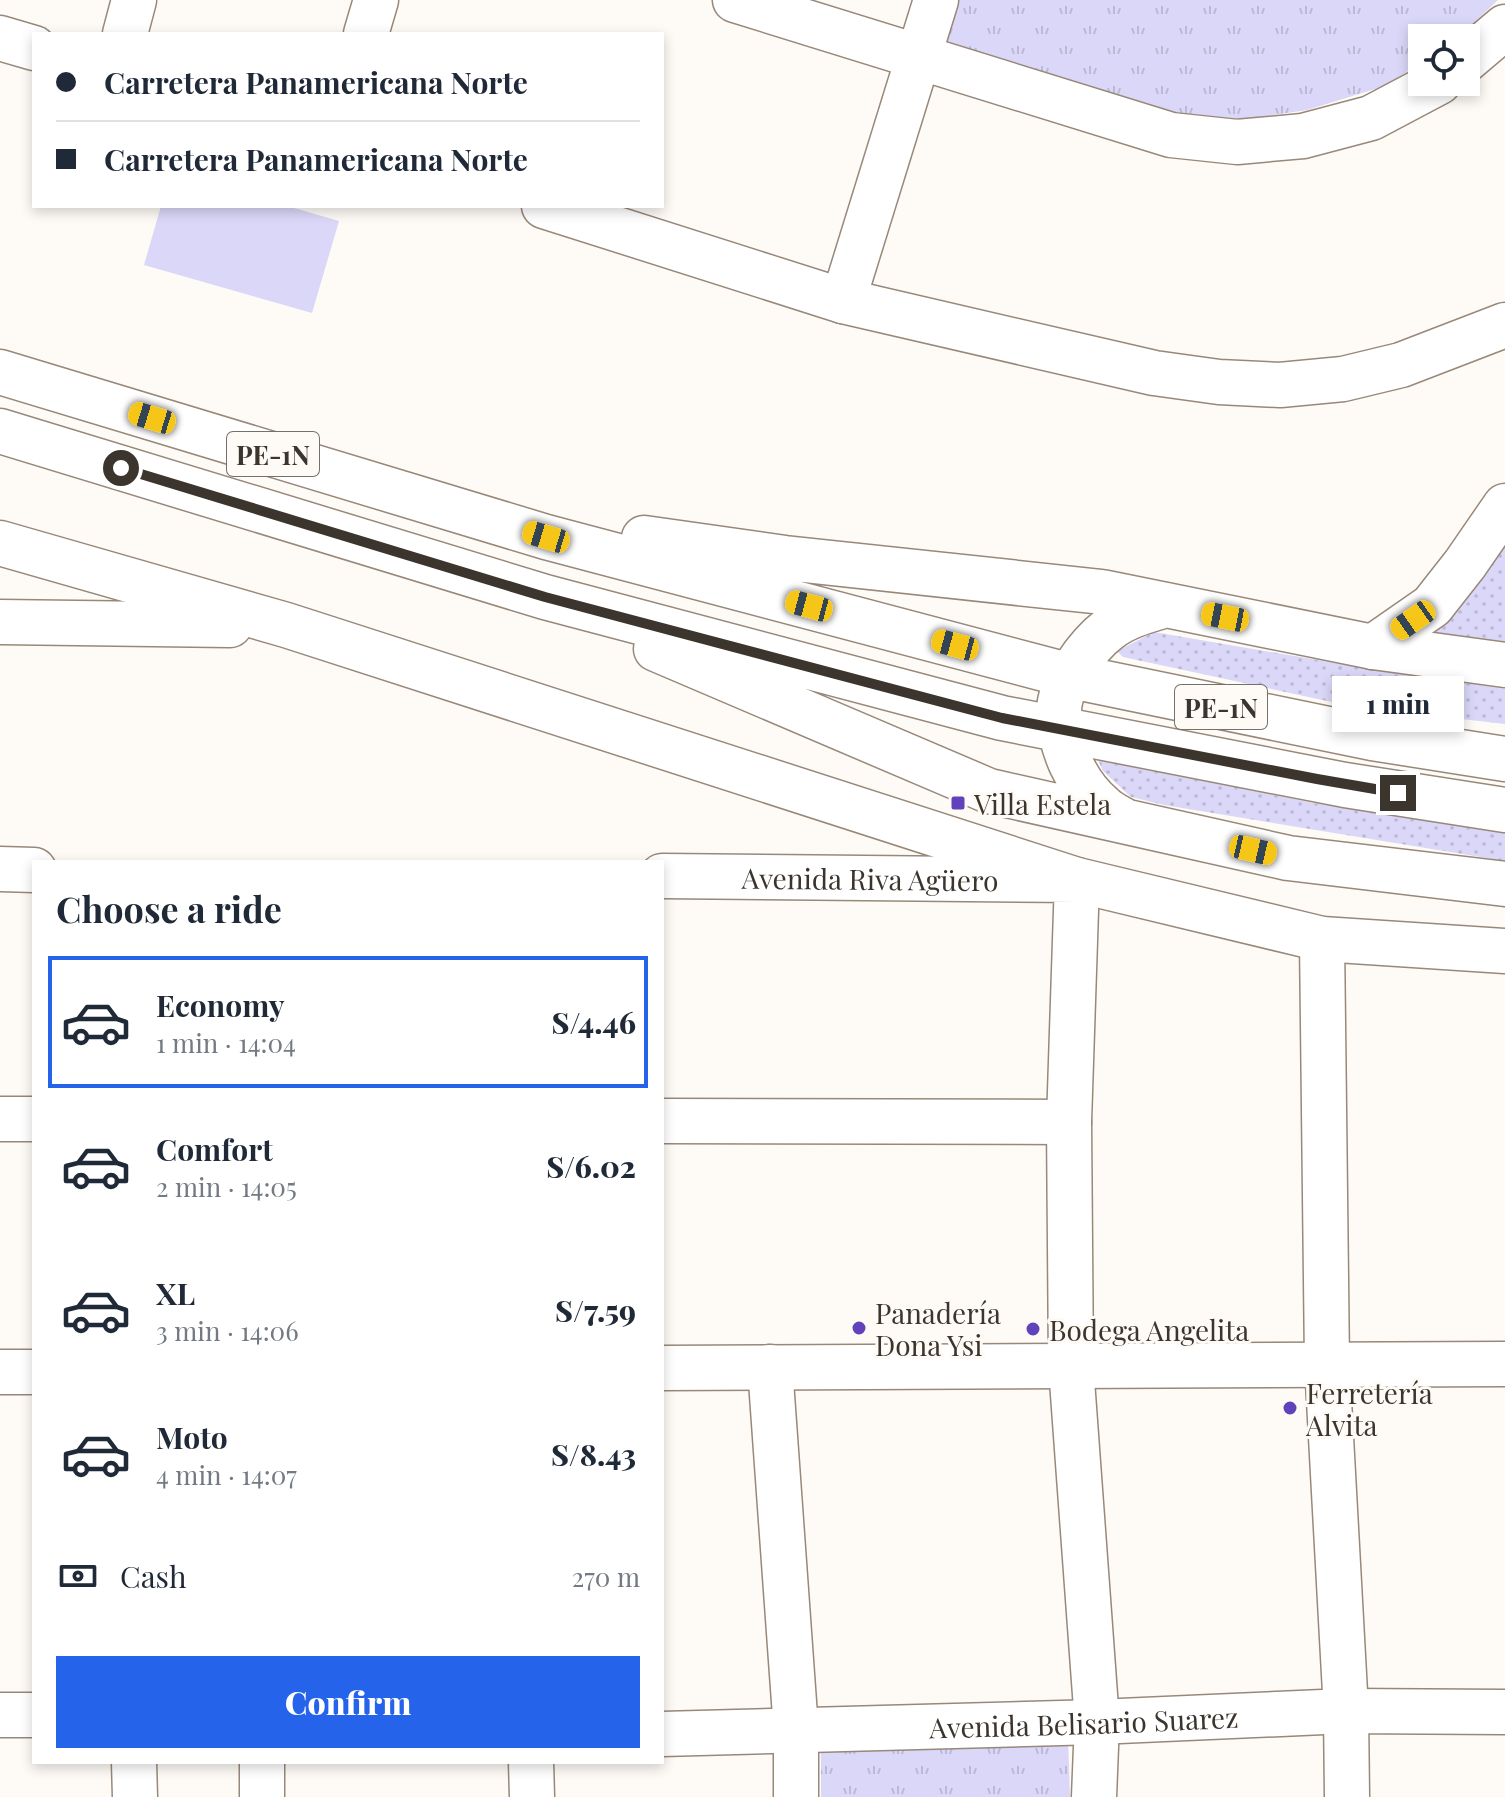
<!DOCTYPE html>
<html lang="en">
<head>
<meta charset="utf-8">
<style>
  body { margin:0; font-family:"Playfair Display",serif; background:#f6f6f7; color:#1f2937; height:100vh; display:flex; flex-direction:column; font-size:30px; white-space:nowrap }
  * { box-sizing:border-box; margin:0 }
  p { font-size:26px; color:#747a83 }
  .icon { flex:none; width:44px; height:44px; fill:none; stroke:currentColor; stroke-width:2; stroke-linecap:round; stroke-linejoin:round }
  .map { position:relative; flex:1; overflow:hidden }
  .panel { position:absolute; left:32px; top:860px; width:632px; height:904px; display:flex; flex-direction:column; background:#fff; border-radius:0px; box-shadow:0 4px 12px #0003 }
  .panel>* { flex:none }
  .top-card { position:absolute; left:32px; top:32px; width:632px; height:176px; border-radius:0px; box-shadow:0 4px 12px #0003; display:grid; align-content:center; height:176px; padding:0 24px; background:#fff }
  .buttons { position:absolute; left:1408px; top:24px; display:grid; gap:16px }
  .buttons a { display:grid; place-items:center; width:72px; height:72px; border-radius:0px; background:#fff; box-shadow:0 4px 12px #0003; font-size:40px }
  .end { position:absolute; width:36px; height:36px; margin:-18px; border:10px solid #3c352e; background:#fff; box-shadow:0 0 0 4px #fff }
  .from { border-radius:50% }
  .bubble { position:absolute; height:56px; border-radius:0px; background:#fff; box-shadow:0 4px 12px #0003; font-size:26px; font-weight:800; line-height:56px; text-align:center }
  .car { position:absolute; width:24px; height:48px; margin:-24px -12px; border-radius:10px; box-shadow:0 0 6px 2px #0007; background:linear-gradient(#f5c518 24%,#345 0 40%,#f5c518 0 76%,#345 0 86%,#f5c518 0) }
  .top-card b { display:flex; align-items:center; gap:28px; height:76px; font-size:30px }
  .top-card b+b { border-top:2px solid #e0e1e3 }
  .top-card i { width:20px; height:20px; background:#1f2937 }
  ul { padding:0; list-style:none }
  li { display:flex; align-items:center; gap:24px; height:132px; margin:0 16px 12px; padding:0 8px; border:4px solid transparent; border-radius:0px }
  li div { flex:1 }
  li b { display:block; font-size:30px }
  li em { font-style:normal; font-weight:800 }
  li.selected { border-color:#2563eb }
  li>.icon { width:72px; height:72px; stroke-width:1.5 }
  h2 { padding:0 24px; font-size:36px; line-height:96px }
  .pay { display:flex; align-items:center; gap:20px; height:88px; padding:0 24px; font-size:30px }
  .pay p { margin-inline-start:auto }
  .primary-button { display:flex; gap:16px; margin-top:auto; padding:16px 24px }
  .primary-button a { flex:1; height:92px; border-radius:0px; background:#2563eb; color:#fff; font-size:32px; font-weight:800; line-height:92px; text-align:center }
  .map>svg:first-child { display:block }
</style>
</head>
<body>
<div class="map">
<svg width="1505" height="1797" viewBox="0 0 1505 1797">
  <defs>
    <pattern id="grass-dots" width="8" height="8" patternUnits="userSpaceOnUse" patternTransform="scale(2)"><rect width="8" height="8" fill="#dad7f8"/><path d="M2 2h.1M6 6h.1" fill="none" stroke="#bcb9d5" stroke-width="1.8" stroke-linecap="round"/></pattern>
    <pattern id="park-tufts" width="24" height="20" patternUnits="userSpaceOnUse" patternTransform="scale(2)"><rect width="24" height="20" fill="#dad7f8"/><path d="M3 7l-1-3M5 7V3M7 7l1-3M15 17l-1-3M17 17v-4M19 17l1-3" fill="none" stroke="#bcb9d5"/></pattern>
  </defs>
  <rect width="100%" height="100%" fill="#fefbf7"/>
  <path fill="url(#grass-dots)" d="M1505 539V643L1434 633Z
    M1154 632 1341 664 1505 689V724L1355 707 1123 657 1117 651Z
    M1097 758 1313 803 1505 829V861L1164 805 1131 797 1103 771Z"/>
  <path fill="url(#park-tufts)" d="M950 0H1498L1458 38H1422V62L1385 86 1307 110 1212 124 935 48Z
    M1068 1737 1070 1797H821V1743Z"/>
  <path fill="#dad7f8" d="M161 206H287L339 221 312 313 144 265Z"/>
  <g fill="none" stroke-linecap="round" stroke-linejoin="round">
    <g stroke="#988879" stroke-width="47">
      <g id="minor">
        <path d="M735 0 1171 135 1237 142 1303 136 1371 118 1439 82"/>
        <path d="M125 34 134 0"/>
        <path d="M366 34 376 0"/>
        <path d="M0 38 34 48"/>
        <path d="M1466 60 1505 27"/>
        <path d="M544 206 843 301 1154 373 1219 382 1280 385 1343 379 1401 365 1505 325"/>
        <path d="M843 301 936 0"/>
        <path d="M0 543 286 625 1077 880 1322 939 1505 951"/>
        <path d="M0 622 230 625"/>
        <path d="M0 869 34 870"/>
        <path id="s1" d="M662 876 1077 880 1069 1122 1071 1367 1097 1722 1094 1797"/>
        <path d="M1322 939 1327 1364 1346 1711 1347 1797"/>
        <path d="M0 1119H34"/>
        <path d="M662 1121 1069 1122"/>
        <path d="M770 1367 796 1730V1797"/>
        <path d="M662 1368 1505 1364"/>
        <path d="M0 1372H34"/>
        <path d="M0 1715H34"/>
        <path id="s2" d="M662 1734 1097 1722 1346 1711 1505 1712"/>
        <path d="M134 1762 135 1797"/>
        <path d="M262 1762V1797"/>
        <path d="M531 1762 532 1797"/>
      </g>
    </g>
    <g stroke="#988879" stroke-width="47">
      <path id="major" d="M1373 647 1432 606 1465 564 1505 506"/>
    </g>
    <g stroke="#988879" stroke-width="47">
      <path id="highway" d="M0 372 546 537 1071 676 1372 738 1505 759
        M0 431 545 597 1002 718 1345 785 1505 810
        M644 538 785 558 1102 592 1373 647 1505 665
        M656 649 989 791 1288 858 1505 884
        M1123 820C1116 816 1108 812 1102 806 1076 784 1060 747 1059 713 1058 685 1088 645 1109 629 1126 616 1146 611 1166 605"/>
    </g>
    <use href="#minor" stroke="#fff" stroke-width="44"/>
    <use href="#major" stroke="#fff" stroke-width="44"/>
    <use href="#highway" stroke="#fff" stroke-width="44"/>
  </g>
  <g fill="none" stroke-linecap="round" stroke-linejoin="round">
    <path stroke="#3c352e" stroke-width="10" d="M121 468 545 597 1002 718 1317 779 1398 793"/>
  </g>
  <g fill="#6142bb" stroke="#fefbf7" stroke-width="3">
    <rect x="950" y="795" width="16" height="16" rx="4"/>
    <circle cx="859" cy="1328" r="8"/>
    <circle cx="1033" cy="1329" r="8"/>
    <circle cx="1290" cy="1408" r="8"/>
  </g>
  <g text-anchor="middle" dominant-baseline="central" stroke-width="6" stroke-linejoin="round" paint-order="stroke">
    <g fill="#fefbf7" stroke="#76706a" stroke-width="2">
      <rect x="227" y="432" width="92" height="44" rx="6"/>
      <rect x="1175" y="685" width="92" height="44" rx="6"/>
    </g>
    <g font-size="26" font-weight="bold" fill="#3c352e">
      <text x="273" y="454">PE-1N</text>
      <text x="1221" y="707">PE-1N</text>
    </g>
    <g font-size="28" fill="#3c352e" stroke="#fefbf7" text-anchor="start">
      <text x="974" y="803">Villa Estela</text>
      <text x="875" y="1312">Panadería<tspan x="875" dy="32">Dona Ysi</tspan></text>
      <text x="1049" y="1329">Bodega Angelita</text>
      <text x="1306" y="1392">Ferretería<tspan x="1306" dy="32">Alvita</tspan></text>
    </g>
    <g font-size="28" fill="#3c352e" stroke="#fefbf7">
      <text stroke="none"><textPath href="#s1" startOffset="208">Avenida Riva Agüero</textPath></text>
      <text stroke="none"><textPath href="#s2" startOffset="422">Avenida Belisario Suarez</textPath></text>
    </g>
  </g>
</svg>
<div class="buttons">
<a><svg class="icon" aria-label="locate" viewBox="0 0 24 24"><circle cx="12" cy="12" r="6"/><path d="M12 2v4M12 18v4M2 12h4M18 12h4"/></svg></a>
</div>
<i class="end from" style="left:121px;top:468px"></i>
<i class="end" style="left:1398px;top:793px"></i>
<div class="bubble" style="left:1332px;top:676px;width:132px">1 min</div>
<i class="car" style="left:152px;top:418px;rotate:287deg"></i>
<i class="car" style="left:546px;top:537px;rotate:287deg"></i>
<i class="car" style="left:809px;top:606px;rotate:285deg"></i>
<i class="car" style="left:1225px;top:617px;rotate:281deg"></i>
<i class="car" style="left:1413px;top:620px;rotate:235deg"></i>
<i class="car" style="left:955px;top:645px;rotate:285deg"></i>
<i class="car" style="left:1253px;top:850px;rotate:103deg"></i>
<div class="top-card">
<b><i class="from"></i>Carretera Panamericana Norte</b>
<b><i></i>Carretera Panamericana Norte</b>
</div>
<section class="panel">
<h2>Choose a ride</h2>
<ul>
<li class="selected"><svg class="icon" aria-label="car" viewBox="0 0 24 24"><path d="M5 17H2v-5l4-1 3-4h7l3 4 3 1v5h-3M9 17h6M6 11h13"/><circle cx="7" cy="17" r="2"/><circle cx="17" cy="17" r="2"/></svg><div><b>Economy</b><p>1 min · 14:04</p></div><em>S/4.46</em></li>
<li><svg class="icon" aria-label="car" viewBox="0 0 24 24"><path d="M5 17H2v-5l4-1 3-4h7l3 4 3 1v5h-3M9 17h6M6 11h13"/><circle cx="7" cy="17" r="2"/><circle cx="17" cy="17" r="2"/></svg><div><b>Comfort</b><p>2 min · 14:05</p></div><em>S/6.02</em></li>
<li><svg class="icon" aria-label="car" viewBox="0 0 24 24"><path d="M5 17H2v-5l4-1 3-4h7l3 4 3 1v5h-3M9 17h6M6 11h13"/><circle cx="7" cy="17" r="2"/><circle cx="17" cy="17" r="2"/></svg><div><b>XL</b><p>3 min · 14:06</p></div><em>S/7.59</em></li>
<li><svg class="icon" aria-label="car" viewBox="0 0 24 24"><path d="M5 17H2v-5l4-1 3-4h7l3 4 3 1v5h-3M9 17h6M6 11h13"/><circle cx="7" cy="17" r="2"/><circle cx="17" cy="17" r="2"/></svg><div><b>Moto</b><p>4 min · 14:07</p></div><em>S/8.43</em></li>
</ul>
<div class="pay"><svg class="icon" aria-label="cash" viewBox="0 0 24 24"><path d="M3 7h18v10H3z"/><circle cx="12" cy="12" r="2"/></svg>Cash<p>270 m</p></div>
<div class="primary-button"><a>Confirm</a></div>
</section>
</div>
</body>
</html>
